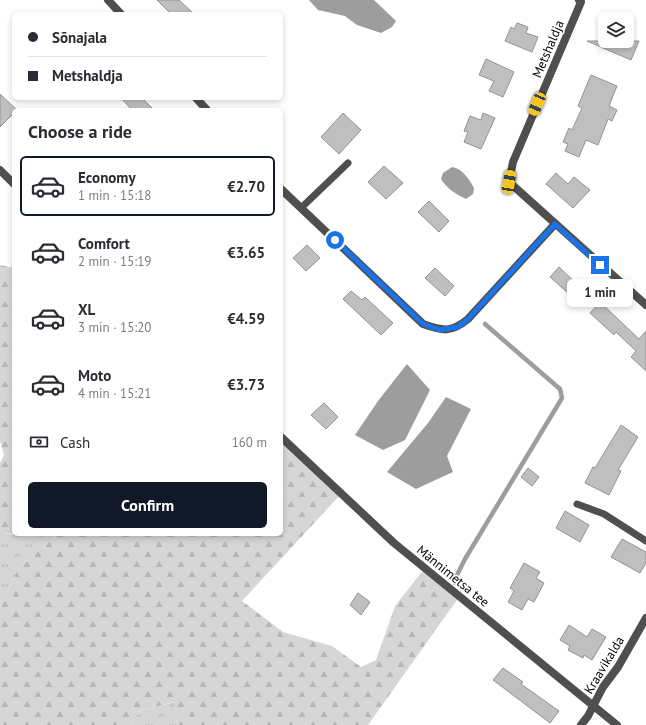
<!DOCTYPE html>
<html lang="en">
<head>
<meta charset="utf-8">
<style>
  body { margin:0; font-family:"PT Sans",sans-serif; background:#f7f7f7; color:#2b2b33; height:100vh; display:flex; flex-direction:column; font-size:15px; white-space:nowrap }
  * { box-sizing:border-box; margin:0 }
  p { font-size:13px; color:#7c7c81 }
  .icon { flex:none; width:22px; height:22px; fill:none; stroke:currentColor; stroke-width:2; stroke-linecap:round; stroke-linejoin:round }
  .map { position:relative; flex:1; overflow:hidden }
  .drawer { position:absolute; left:12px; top:108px; width:271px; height:428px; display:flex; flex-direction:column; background:#fff; border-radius:6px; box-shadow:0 2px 6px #0003 }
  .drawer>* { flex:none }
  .hud { position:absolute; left:12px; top:12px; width:271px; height:88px; border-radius:6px; box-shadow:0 2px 6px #0003; display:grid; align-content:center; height:88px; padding:0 16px; background:#fff }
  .fabs { position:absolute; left:598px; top:12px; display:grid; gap:8px }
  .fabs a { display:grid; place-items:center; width:36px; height:36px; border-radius:6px; background:#fff; box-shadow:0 2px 6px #0003; font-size:20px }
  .end { position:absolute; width:18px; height:18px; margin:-9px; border:5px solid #1a73e8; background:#fff; box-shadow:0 0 0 2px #fff }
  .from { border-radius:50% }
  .bubble { position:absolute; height:28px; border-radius:6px; background:#fff; box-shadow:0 2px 6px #0003; font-size:13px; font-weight:600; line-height:28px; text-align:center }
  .car { position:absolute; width:12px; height:24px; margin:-12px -6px; border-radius:5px; box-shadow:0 0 3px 1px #0007; background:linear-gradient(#f5c518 24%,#345 0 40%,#f5c518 0 76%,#345 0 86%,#f5c518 0) }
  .hud b { display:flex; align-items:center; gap:14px; height:38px; font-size:15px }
  .hud b+b { border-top:1px solid #e1e1e2 }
  .hud i { width:10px; height:10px; background:#2b2b33 }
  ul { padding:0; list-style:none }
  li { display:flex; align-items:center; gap:12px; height:60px; margin:0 8px 6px; padding:0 8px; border:2px solid transparent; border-radius:6px }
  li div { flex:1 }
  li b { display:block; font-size:15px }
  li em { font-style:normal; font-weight:600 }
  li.current { border-color:#111827 }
  li>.icon { width:36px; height:36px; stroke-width:1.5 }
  h2 { padding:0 16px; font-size:18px; line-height:48px }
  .pay { display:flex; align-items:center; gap:10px; height:44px; padding:0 16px; font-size:15px }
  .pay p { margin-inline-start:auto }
  .primary-button { display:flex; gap:8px; margin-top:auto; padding:8px 16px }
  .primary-button a { flex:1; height:46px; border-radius:6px; background:#111827; color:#fff; font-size:16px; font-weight:600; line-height:46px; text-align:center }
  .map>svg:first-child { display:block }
</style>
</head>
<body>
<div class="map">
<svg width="646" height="725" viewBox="0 0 646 725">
  <defs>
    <pattern id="grass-tufts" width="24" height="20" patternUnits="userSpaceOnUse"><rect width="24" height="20" fill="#d6d6d6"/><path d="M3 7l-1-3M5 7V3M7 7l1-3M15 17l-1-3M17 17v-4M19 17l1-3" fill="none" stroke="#b6b6b6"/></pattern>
    <pattern id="forest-firs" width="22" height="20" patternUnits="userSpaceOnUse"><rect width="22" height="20" fill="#d6d6d6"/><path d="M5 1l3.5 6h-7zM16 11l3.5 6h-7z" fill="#b6b6b6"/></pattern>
  </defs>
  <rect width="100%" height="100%" fill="#fff"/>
  <path fill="url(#grass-tufts)" d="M0 529 3 534H59L19 567 0 607Z
    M175 702 177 725H130L139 711Z"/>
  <path fill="url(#forest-firs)" d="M0 265 14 268V533L3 534 0 529V463L4 455 0 441Z
    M281 437 341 494 242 601 283 632 332 646 361 667 376 660 395 606 424 569 459 597 368 725H177L174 702 139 711 130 725H0V607L19 567 59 534H281Z"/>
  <path fill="#9d9d9d" d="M309 0H374L396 21 392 27 381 33 357 25 345 16 318 10Z
    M452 167C463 169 469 179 474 188L473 194 466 199C457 195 446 188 441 179L443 173Z
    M407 364 430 390 405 440 383 450 355 435 378 401Z
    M446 397 471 409 447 456 453 472 416 489 387 472 428 423Z"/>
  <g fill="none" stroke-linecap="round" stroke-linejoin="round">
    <path stroke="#9d9d9d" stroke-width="4.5" d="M455 583V579L465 559 562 398 560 389 485 324"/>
  </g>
  <path fill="#bfbfbf" stroke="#939393" d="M157 0H179L194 14H171Z
    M517 23 528 27 526 33 538 37 532 52 505 41 511 27 514 29Z
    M587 41H639L631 60Z
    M486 59 514 72 503 97 489 91 494 81 479 75Z
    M591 75 617 86 609 106 617 110 612 121 608 119 598 145 586 140 579 157 565 151 568 144 563 142 569 128 572 130 582 108 578 106Z
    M0 94 17 110H14V113L0 127Z
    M121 98H142L154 110H132Z
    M343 113 361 130 339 154 321 137Z
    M483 113 495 118 481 149 464 142 468 132 464 131 470 116 481 120Z
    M384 166 403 183 386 199 368 182Z
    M556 173 568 184 574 177 590 190 573 208 546 184Z
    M429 201 449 221 439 232 418 212Z
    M307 245 320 258 306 271 293 258Z
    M559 267 578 285 569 294 550 277Z
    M435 268 454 286 445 296 425 278Z
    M351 291 362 300 365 297 393 323 381 335 343 299Z
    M600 302 639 339 646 331V371L631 357 636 351 616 332 614 335 590 313Z
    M324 403 338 417 326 429 311 415Z
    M621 425 638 437 618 470 621 471 609 495 585 483 593 467 595 468Z
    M528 468 539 477 532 486 521 477Z
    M565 511 589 525 580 542 556 528Z
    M622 539 646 552V563L640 573 611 557Z
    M524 563 540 572 536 578 544 583 534 602 528 599 522 610 508 602 514 591 510 588Z
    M358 593 370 602 361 615 350 605Z
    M569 625 587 637 592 629 606 637 592 660 584 655 583 658 568 650 570 646 560 640Z
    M503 668 523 682 521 684 559 711 550 723 493 680Z"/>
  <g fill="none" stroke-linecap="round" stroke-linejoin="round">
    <path stroke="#4f4f4f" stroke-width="7" d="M301 208 348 163
      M577 504 604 514 646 541"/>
    <path stroke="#4f4f4f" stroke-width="8" d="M108 0 121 14
      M579 0 581 2 513 162 509 182 646 305
      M196 98 207 110
      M0 170 14 184
      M281 189 423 324C443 331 451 333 468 319L555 224
      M281 437 394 543 617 725
      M581 725 588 716 603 687 618 667 646 618"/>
  </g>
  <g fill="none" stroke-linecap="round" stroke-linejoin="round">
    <path stroke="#1a73e8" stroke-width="5" d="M335 240 423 324 440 330 458 327 468 319 555 224 600 265"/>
  </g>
  <g text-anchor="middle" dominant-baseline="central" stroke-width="3" stroke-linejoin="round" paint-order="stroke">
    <g font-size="13" fill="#000" stroke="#fff">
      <text transform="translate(548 49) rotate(-67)">Metshaldja</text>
      <text transform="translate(453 576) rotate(39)">Männimetsa tee</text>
      <text transform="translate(604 665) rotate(-59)">Kraavikalda</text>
    </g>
  </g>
</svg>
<div class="fabs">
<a><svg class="icon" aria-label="layers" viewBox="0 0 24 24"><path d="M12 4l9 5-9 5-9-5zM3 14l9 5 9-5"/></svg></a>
</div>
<i class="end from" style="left:335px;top:240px"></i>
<i class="end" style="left:600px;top:265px"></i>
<div class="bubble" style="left:567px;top:279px;width:66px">1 min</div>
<i class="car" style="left:537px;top:104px;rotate:203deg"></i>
<i class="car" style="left:509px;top:182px;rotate:10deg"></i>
<div class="hud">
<b><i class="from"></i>Sõnajala</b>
<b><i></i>Metshaldja</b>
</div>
<section class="drawer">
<h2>Choose a ride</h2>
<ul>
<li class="current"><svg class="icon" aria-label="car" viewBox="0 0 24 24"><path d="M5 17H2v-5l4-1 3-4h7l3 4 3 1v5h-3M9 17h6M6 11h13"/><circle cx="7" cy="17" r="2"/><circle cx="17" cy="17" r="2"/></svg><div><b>Economy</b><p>1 min · 15:18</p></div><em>€2.70</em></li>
<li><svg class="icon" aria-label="car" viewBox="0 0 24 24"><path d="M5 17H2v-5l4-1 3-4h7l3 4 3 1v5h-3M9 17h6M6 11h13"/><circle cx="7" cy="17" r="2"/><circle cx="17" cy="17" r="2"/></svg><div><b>Comfort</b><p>2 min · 15:19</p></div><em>€3.65</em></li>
<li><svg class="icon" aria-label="car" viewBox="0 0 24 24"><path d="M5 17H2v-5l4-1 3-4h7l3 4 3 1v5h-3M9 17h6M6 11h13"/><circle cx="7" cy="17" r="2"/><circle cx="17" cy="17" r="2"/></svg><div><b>XL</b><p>3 min · 15:20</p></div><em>€4.59</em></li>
<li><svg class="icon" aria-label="car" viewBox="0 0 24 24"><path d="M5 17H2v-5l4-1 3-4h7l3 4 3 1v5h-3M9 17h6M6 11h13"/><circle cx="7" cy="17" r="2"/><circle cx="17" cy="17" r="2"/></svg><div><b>Moto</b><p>4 min · 15:21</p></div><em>€3.73</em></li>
</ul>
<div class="pay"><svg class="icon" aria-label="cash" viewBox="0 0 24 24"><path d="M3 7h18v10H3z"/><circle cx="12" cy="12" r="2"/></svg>Cash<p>160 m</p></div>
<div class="primary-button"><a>Confirm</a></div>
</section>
</div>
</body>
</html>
